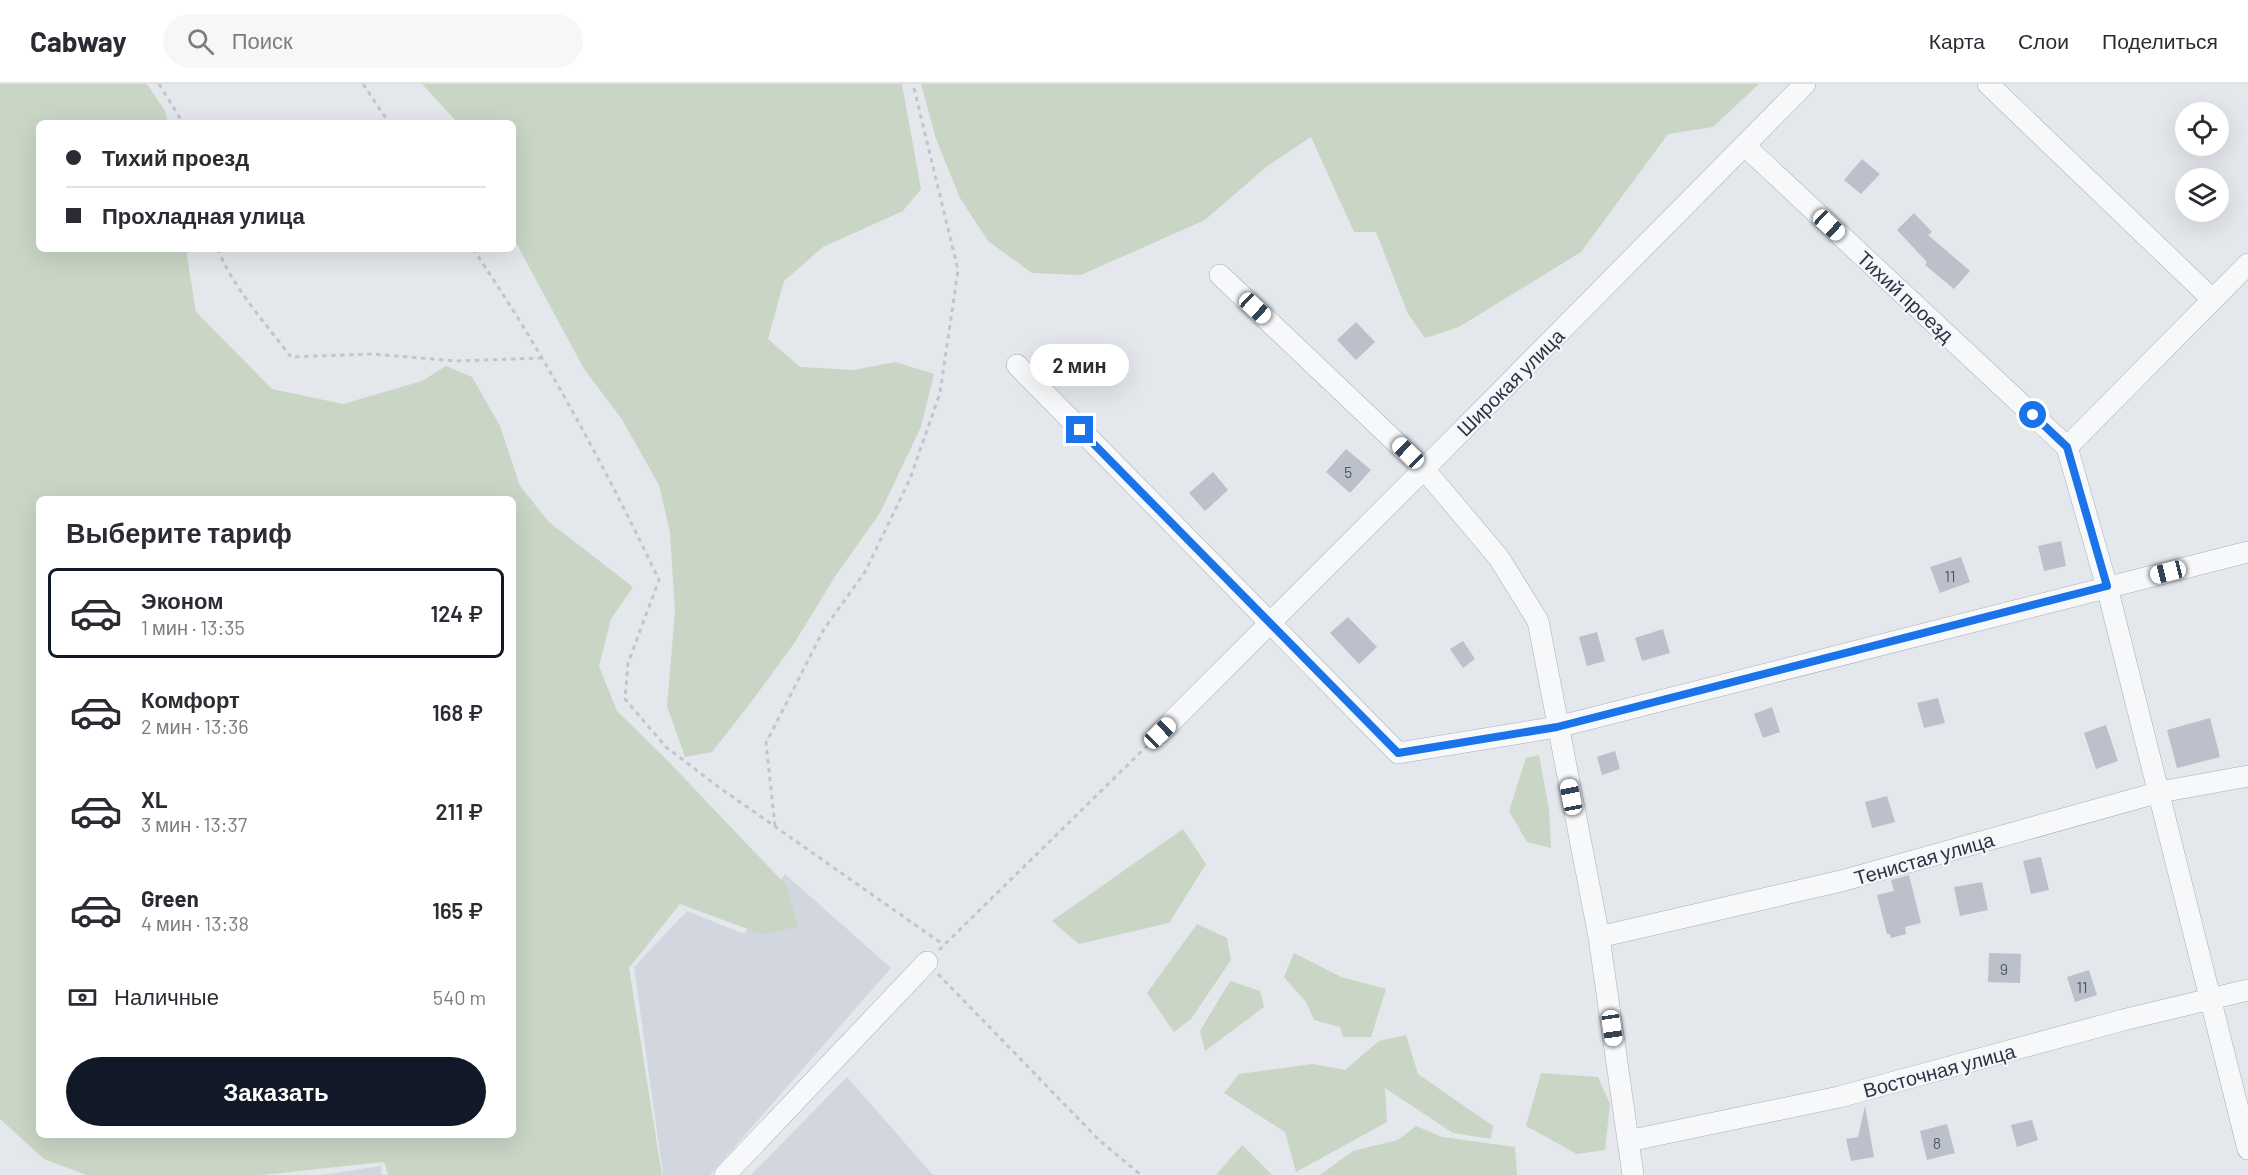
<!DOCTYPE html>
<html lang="ru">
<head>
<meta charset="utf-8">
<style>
  body { margin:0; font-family:Barlow,sans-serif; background:#f7f7f7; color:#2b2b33; height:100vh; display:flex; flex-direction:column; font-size:22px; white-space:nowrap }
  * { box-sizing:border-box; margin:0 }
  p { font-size:20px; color:#7c7c81 }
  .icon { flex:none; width:33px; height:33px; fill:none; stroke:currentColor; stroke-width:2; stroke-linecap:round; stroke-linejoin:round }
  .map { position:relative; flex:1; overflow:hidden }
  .details { position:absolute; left:36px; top:412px; width:480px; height:642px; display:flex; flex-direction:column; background:#fff; border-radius:9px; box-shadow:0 6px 24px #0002 }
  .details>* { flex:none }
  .top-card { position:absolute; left:36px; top:36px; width:480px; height:132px; border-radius:9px; box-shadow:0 6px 24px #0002; display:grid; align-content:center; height:132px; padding:0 30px; background:#fff }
  .buttons { position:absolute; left:2175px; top:18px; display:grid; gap:12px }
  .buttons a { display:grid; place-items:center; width:54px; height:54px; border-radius:50%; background:#fff; box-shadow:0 6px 24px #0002; font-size:30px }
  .end { position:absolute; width:27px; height:27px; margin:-14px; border:8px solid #1a73e8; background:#fff; box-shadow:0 0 0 3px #fff }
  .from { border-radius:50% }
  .bubble { position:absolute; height:42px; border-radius:21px; background:#fff; box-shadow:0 6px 24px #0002; font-size:20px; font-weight:600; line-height:42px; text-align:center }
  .car { position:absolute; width:18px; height:36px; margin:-18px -9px; border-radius:8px; box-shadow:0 0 4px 2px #0007; background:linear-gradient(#fff 24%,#345 0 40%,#fff 0 76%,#345 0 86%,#fff 0) }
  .top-card b { display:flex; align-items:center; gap:21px; height:57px; font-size:22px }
  .top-card b+b { border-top:2px solid #e1e1e2 }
  .top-card i { width:15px; height:15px; background:#2b2b33 }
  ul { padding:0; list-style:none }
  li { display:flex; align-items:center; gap:18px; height:90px; margin:0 12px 9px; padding:0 18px; border:3px solid transparent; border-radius:9px }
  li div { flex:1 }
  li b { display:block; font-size:22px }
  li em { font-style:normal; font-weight:600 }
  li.current { border-color:#111827 }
  li>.icon { width:54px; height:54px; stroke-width:1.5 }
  h2 { padding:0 30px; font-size:27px; line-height:72px }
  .pay { display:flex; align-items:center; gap:15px; height:66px; padding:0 30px; font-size:22px }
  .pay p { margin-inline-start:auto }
  .action { display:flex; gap:12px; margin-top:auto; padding:12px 30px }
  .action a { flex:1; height:69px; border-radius:36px; background:#111827; color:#fff; font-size:24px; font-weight:600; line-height:69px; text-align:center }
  header { display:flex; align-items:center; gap:36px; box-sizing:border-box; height:84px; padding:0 30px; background:#fff; border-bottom:2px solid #e1e1e2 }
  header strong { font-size:28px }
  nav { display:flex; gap:33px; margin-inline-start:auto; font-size:21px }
  .search { width:420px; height:54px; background:#f7f7f7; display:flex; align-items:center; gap:15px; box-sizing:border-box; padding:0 21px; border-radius:33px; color:#7c7c81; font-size:22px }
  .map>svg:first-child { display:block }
</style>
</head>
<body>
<header>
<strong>Cabway</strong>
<div class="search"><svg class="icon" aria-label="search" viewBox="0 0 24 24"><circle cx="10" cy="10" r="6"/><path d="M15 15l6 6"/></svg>Поиск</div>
<nav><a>Карта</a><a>Слои</a><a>Поделиться</a></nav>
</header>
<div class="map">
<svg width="2248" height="1091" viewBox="0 0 2248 1091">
  <rect width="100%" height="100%" fill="#e4e7ec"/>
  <path fill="#d2d6de" d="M785 790 891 884 710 1091H663L634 883 687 827 744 850Z
    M847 993 933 1091H751Z
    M381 1082 382 1091H322Z"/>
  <path fill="#c9d6c5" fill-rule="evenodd" d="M0 0H147L165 27 168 39H39V165H186L196 228 272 305 343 320 422 297 446 282 472 293 500 342 520 402 549 438 633 503 611 535 599 582 617 627 668 677 786 801 798 842 764 851 680 820 629 884 662 1091H388L384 1078 262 1091H86L44 1075 0 1035ZM39 416H513V1052H39Z
    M422 0H902L921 105 903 127 823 163 784 197 768 255 800 283 854 286 895 278 934 290 921 343 880 429 836 491 795 558 752 617 712 668 685 673 667 622 675 528 670 448 659 401 621 334 584 285 513 153V39H458Z
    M921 0H1759L1713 43 1668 50 1581 168 1459 243 1425 254 1408 230 1376 148H1354L1311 53 1266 83 1205 136 1081 191 1032 189 988 157 960 114 936 55Z
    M1539 671 1549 725 1551 764 1527 758 1509 727 1526 674Z
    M1183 745 1206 780 1169 839 1079 860 1052 837Z
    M1197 840 1227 854 1231 876 1191 935 1174 948 1147 909Z
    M1294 869 1341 893 1386 905 1371 953H1343L1340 943 1314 936 1306 918 1284 893Z
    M1230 897 1260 907 1264 923 1205 967 1200 947Z
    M1406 951 1418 990 1493 1042 1491 1055 1453 1049 1385 1004 1387 1038 1296 1088 1285 1048 1224 1009 1239 990 1313 980 1345 986 1379 957Z
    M1541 989 1598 993 1610 1020 1605 1066 1577 1070 1526 1042Z
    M1416 1042 1442 1053 1515 1063 1517 1091H1320L1353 1067 1398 1056Z
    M1242 1061 1272 1091H1216Z"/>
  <path fill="#bbc0ca" d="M1862 75 1880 90 1861 110 1844 96Z
    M1914 129 1932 148 1928 151 1970 187 1954 205 1925 181 1927 178 1897 146Z
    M1356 238 1375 258 1356 276 1337 256Z
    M1346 365 1371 386 1350 409 1326 388Z
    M1213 388 1228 406 1205 427 1189 409Z
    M2061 457 2066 482 2044 487 2038 462Z
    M1961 473 1970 498 1940 509 1930 483Z
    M1348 533 1377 563 1359 580 1330 549Z
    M1663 545 1670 569 1642 577 1635 554Z
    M1597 548 1605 577 1587 582 1579 553Z
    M1463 557 1475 575 1463 584 1450 565Z
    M1938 614 1945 639 1924 644 1917 619Z
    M1772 623 1780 648 1763 654 1754 630Z
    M2210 634 2220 673 2177 684 2167 646Z
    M2106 641 2118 677 2096 685 2084 649Z
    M1615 667 1620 685 1602 691 1597 673Z
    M1887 712 1895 738 1872 744 1865 718Z
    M2041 773 2049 806 2031 810 2023 777Z
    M1909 791 1921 839 1905 843 1906 850 1891 854 1890 850H1887L1877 811 1894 807 1891 796Z
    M1982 798 1988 826 1960 832 1954 803Z
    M1989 869 2021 870 2020 899 1988 898Z
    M2089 886 2097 911 2075 918 2067 893Z
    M1865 1022 1874 1073 1851 1077 1846 1055 1858 1053Z
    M2032 1036 2038 1056 2017 1063 2011 1041Z
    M1947 1040 1955 1069 1927 1076 1920 1047Z"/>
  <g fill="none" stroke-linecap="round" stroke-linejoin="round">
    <g stroke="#a9aeb7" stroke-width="22">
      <path id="minor" d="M1988 0 2212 215
        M1745 62 2067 363
        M1017 281 1398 669 1557 643 2248 468
        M2067 363 2107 503 2248 1065
        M2067 363 2248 180
        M1160 649 1424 385 1220 191
        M1599 853 1841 797 2160 708 2248 692
        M1628 1057 1839 1013 2123 936 2248 906
        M725 1091 927 878
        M1633 1091 1599 853 1538 537 1499 474 1424 385 1805 0"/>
    </g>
    <path stroke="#c2c5cb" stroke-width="3" stroke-dasharray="4.5 4.5" stroke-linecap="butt" d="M159 0 183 39
      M363 0 389 39
      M218 165C229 198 269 244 291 273L372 270 456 277 541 274
      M473 165C544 269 605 383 659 496L628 579 625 615 666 663 720 704 944 861
      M775 742 766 659 824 545 865 488 910 395 940 309 958 186 913 0
      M939 866 1148 661
      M938 890 1099 1056 1141 1091"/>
    <use href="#minor" stroke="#f7f8fa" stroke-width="21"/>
  </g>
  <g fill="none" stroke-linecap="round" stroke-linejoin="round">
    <path stroke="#1a73e8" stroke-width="8" d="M1080 346 1398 669 1557 643 2107 502 2067 363 2033 331"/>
  </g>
  <g text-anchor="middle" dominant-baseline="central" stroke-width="4.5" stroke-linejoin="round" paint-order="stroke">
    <g font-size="16" fill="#4f5766">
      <text x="1348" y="387">5</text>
      <text x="1950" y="491">11</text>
      <text x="2004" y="884">9</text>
      <text x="2082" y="902">11</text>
      <text x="1937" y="1058">8</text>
    </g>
    <g font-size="20" fill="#2b3445" stroke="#f4f6f9">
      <text transform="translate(1906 212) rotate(43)">Тихий проезд</text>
      <text transform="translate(1510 298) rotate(-45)">Широкая улица</text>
      <text transform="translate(1924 774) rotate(-16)">Тенистая улица</text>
      <text transform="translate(1939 986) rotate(-15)">Восточная улица</text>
    </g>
  </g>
</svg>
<div class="buttons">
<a><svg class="icon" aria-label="locate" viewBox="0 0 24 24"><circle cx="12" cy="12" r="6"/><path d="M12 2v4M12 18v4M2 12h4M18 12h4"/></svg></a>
<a><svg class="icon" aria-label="layers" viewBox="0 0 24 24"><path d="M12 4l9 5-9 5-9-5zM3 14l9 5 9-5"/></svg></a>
</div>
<i class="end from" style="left:2033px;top:331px"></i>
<i class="end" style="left:1080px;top:346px"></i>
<div class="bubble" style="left:1030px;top:260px;width:99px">2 мин</div>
<i class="car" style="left:1829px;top:141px;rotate:133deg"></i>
<i class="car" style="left:1255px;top:224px;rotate:133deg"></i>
<i class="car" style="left:1408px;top:369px;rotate:314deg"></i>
<i class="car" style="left:2168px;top:488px;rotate:256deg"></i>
<i class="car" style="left:1160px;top:649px;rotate:46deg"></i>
<i class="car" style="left:1571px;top:713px;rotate:349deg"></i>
<i class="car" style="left:1612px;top:944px;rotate:172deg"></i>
<div class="top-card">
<b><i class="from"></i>Тихий проезд</b>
<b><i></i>Прохладная улица</b>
</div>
<section class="details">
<h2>Выберите тариф</h2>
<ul>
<li class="current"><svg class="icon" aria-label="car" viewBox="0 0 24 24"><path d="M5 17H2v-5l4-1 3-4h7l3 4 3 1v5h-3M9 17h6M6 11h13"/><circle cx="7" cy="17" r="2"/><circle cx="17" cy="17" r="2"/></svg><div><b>Эконом</b><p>1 мин · 13:35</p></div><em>124 ₽</em></li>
<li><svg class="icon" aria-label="car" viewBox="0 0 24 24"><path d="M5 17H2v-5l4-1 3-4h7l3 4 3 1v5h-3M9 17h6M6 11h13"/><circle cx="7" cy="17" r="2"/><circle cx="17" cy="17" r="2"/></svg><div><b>Комфорт</b><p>2 мин · 13:36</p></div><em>168 ₽</em></li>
<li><svg class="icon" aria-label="car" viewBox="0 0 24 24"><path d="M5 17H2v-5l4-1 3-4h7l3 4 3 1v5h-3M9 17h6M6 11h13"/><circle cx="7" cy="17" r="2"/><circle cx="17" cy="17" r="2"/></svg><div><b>XL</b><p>3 мин · 13:37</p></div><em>211 ₽</em></li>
<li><svg class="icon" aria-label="car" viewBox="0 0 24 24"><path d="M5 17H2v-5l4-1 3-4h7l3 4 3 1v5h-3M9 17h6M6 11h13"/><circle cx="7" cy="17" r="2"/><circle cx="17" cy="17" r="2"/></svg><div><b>Green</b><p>4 мин · 13:38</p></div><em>165 ₽</em></li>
</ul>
<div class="pay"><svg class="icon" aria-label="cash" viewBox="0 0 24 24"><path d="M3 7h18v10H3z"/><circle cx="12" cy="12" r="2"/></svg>Наличные<p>540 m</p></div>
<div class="action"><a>Заказать</a></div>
</section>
</div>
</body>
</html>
